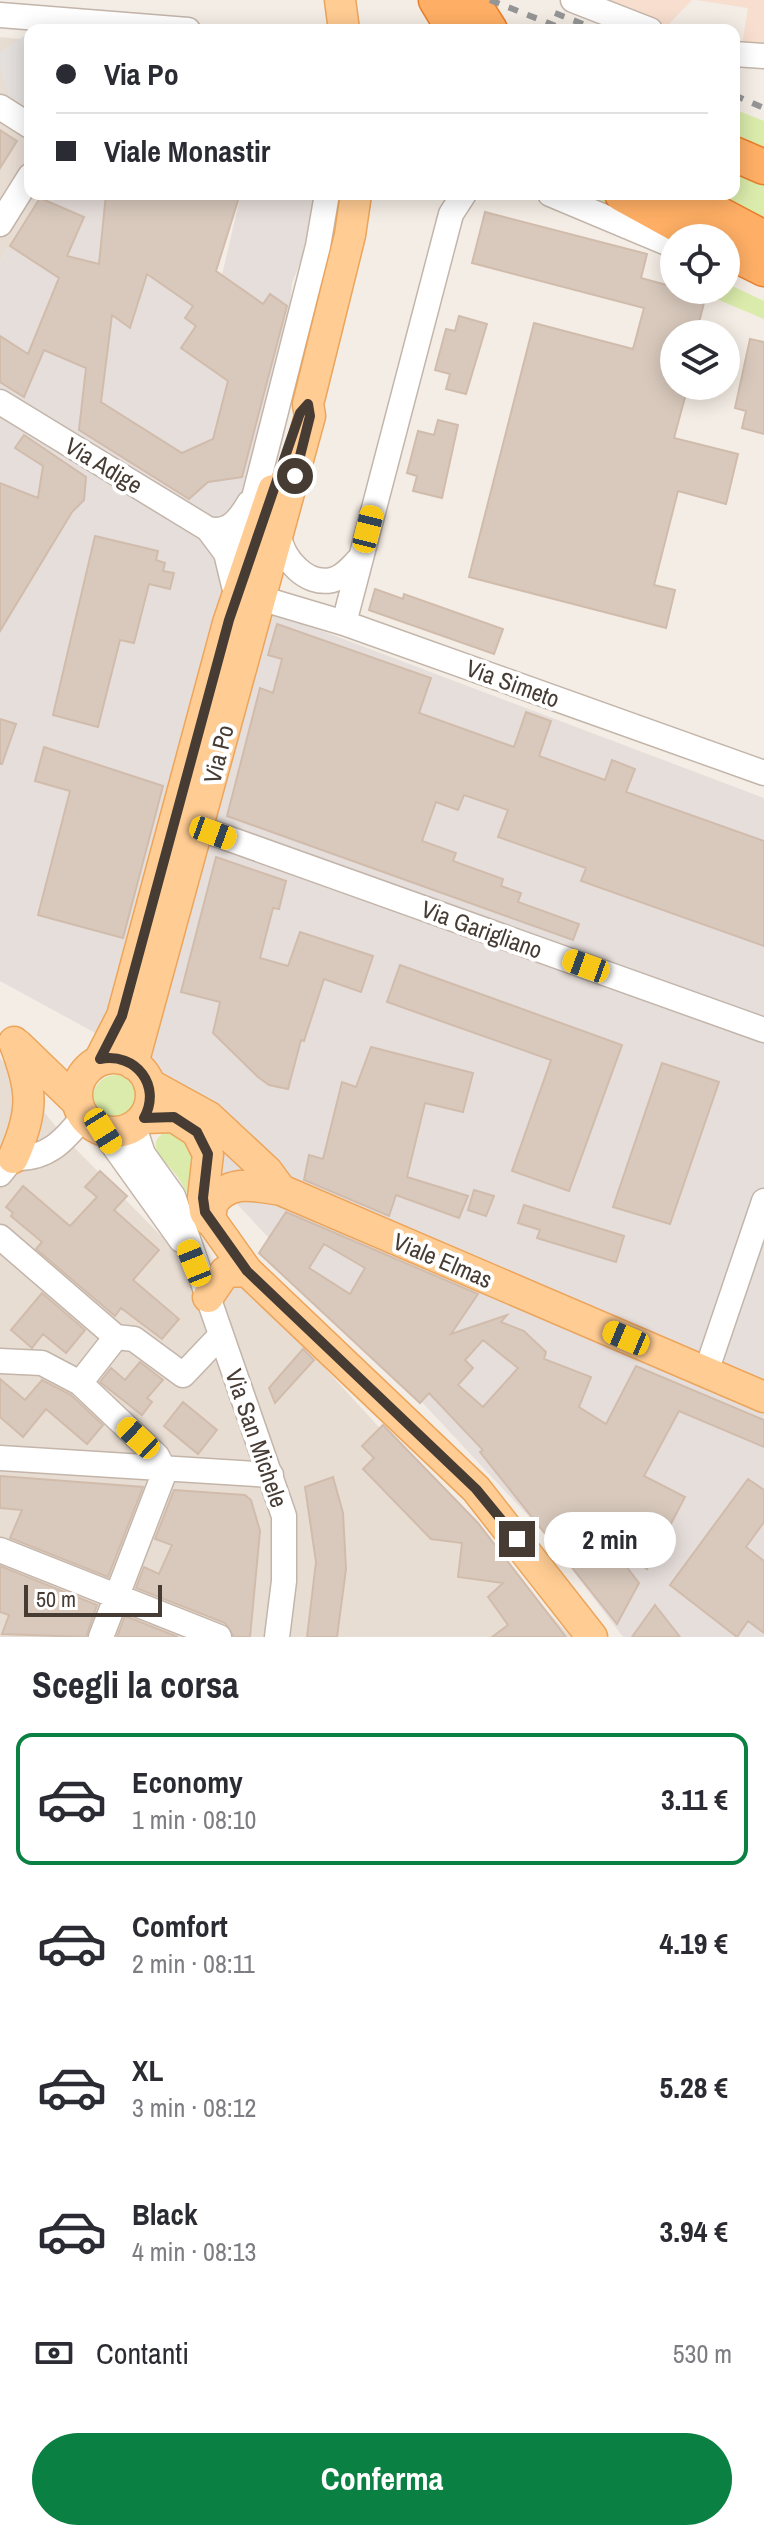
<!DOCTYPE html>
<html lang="it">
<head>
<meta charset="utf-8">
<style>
  body { margin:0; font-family:"Archivo Narrow",sans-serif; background:#f2f2f3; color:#2b2b33; height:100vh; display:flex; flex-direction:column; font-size:30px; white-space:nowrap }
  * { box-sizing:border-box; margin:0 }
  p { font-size:26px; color:#7c7c81 }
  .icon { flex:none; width:44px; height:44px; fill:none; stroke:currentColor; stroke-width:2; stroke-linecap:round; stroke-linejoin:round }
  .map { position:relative; height:1637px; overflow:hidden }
  .sheet { display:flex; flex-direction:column; background:#fff; flex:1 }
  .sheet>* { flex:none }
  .guide { position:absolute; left:24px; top:24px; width:716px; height:176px; border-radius:16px; box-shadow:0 4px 20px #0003; display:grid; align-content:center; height:176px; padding:0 32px; background:#fff }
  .tools { position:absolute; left:660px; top:224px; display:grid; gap:16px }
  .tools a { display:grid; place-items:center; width:80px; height:80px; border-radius:50%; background:#fff; box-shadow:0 4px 20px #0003; font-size:40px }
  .scale { position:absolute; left:24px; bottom:20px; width:138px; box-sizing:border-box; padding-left:8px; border:4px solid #473c34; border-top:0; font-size:22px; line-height:28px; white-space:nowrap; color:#473c34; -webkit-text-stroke:6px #fff; paint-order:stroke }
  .end { position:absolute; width:36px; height:36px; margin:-18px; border:10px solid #473c34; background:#fff; box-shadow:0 0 0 4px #fff }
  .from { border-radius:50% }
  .bubble { position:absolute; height:56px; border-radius:28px; background:#fff; box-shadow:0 4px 20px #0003; font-size:26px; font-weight:700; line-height:56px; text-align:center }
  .car { position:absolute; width:24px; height:48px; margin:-24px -12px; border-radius:10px; box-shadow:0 0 6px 2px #0007; background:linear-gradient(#f5c518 24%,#345 0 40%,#f5c518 0 76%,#345 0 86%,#f5c518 0) }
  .guide b { display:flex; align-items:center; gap:28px; height:76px; font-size:30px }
  .guide b+b { border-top:2px solid #e1e1e2 }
  .guide i { width:20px; height:20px; background:#2b2b33 }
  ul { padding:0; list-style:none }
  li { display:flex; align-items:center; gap:24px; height:132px; margin:0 16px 12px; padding:0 16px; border:4px solid transparent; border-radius:16px }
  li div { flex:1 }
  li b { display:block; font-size:30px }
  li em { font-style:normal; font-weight:700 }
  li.current { border-color:#0b8043 }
  li>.icon { width:72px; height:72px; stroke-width:1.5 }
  h2 { padding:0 32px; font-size:36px; line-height:96px }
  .pay { display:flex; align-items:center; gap:20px; height:88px; padding:0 32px; font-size:30px }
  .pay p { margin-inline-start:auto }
  .cta { display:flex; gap:16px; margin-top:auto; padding:16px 32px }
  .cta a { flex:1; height:92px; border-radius:48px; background:#0b8043; color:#fff; font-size:32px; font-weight:700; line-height:92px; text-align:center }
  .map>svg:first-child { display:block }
</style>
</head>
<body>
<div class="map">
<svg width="764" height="1637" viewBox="0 0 764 1637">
  <rect width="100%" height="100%" fill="#f4ede5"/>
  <path fill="#e8ddd3" d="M0 37 30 40V194H41L0 262Z
    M0 1058 66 1139 174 1249 247 1283 571 1637H0Z"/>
  <path fill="#f7dece" d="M597 0H692L665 28Z
    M696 0H764V46L742 45 748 8Z"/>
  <path fill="#e6deda" d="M41 194H104L222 275 241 194H320V214L292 283 264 609 764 798V1637H623L545 1534 154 1115 149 1071 141 1058 0 981V262Z"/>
  <path fill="#daebab" d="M734 109 764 121V155L734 144Z
    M734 167 764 181V276L586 194H734Z
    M726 283 764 301V319L695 290H726Z
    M93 1098a23 23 0 1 1 46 0a23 23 0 1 1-46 0Z
    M168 1130 198 1150 194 1205C188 1196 183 1185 177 1176 165 1160 141 1145 168 1130Z"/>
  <path fill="#e4e0de" d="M30 32V109L9 96 0 67V53Z"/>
  <path fill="#d9c9bd" stroke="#d1bcac" stroke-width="2" fill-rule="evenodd" d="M0 130 17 141 0 168Z
    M106 194H240L216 271 263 304 270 294 287 306 242 477 208 482 189 499 79 430 86 368 44 350 24 397 0 382V336L28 354 59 278 10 246 40 198 84 217 67 256 99 264ZM147 274 193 306 185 318 196 326 181 348 228 381 213 439 182 453 101 402 112 315 130 328Z
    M485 212 647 254 641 278 674 287V290L706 295 696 334H674V386H688L674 438 738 454 726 504 678 491 654 585 675 590 666 628 469 577 534 323 633 349 644 308 472 263Z
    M459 316 487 324 466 394 446 389 450 374 435 370 446 329 455 331Z
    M750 339 764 342V434L742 428 746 411 735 408Z
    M438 420 458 425 442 498 413 491 417 476 407 473 418 431 434 435Z
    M24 435 86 477 84 500 72 512 0 631V483L38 498 43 466 15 448Z
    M95 536 158 551 156 560 165 563 163 571 174 573 170 589 149 584 134 643 120 640 98 727 53 715Z
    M375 589 403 599 404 594 503 629 494 654 369 610Z
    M277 624 431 678 419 713 514 747 526 712 551 721 539 756 605 780 612 760 635 769 626 792 764 841V946L581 881 586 868 498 837 508 810 464 795 458 810 436 802 422 841 456 853 453 861 503 879 501 886 521 893 518 902 579 924 573 940 227 816 260 688 273 693 282 659 268 655Z
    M0 719 16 724 2 764H0Z
    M44 747 163 786 123 938 38 915 70 791 35 781Z
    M216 857 286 881 279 909 273 908 260 958 288 966 300 932 373 956 361 992 324 979 304 1041 301 1040 288 1089 269 1085 258 1077 213 1033 220 1002 181 992Z
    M400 965 622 1045 569 1191 512 1171 551 1060 387 1002Z
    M371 1047 473 1073 463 1112 425 1103 407 1177 468 1196 459 1218 396 1195 389 1216 304 1180 309 1155 323 1159 342 1082 356 1087Z
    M662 1063 719 1082 670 1224 613 1207Z
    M100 1171 127 1196 114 1210 159 1250 133 1280 179 1319 162 1339 121 1308 115 1316 36 1249 42 1242 11 1216 13 1213 6 1207 23 1186 70 1226 97 1197 85 1187Z
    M474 1190 494 1196 486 1216 468 1210Z
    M524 1205 624 1236 616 1262 537 1238 540 1230 518 1223Z
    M286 1212 478 1294 451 1334 507 1315 501 1322 524 1331 546 1352 544 1359 591 1377 579 1407 606 1424 636 1366 764 1420V1447L679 1411 644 1476 685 1497 647 1569 606 1540 639 1583 617 1624 480 1452 483 1450 429 1393 420 1403 259 1253ZM324 1244 365 1268 350 1294 309 1268ZM483 1340 518 1368 483 1407 458 1385 473 1368 465 1360Z
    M42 1293 85 1330 66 1353 43 1334 32 1348 11 1330Z
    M303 1349 314 1360 275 1403 269 1388Z
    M140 1362 163 1380 147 1398 152 1402 142 1415 100 1382 111 1368 125 1380Z
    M0 1379 25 1400 42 1380 71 1395 103 1425 87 1444 46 1409 23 1437 0 1417Z
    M183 1402 217 1430 198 1454 164 1426Z
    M383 1425 478 1523 566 1637H492L508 1625 488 1597 503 1583 458 1577 462 1543 431 1539 363 1469 374 1458 362 1446Z
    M0 1476 143 1487 108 1577 10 1538 22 1510 0 1508Z
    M333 1477 343 1513 346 1569 337 1637H307L316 1562 305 1487Z
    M748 1479 764 1490V1522L746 1547 764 1561V1633L748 1621 737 1637 670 1585Z
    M174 1490 245 1495 251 1500 260 1531 250 1637H234L225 1623 136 1588 144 1567 159 1574 172 1545 155 1539Z
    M0 1566 97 1605 86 1637 2 1634 9 1615 0 1612Z
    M655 1605 680 1637H632Z
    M125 1616 178 1637H117Z"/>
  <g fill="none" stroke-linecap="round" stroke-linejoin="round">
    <g stroke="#c3b5aa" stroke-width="27">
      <path id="minor" d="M573 0 650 30
        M0 15 188 30
        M734 54 764 56
        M0 107 30 126
        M550 194 674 246
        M0 224 30 176
        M0 402 208 529C229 534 239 520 249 503
        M208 529 226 553 234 586
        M279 536C283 559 306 586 332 580 344 577 353 566 361 557
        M242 545 318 246 327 194
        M260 598 344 623 764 773
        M344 623 451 214 464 194
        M199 828 764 1030
        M134 1127 143 1154 173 1196 284 1516V1581L277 1637
        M103 1131 181 1240
        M0 1174 13 1158C47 1160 64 1141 84 1116
        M0 1237 116 1337 134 1339 183 1375 221 1335
        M0 1361 42 1363 80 1383 157 1456 165 1471 101 1637
        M706 1372 764 1201
        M80 1383 116 1337
        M0 1458 271 1475
        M0 1550 219 1637"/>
    </g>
    <g stroke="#eca55b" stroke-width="33">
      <path id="major" d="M340 0 344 30
        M18 1045 77 1102
        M77 1095a37 37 0 1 1 74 0a37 37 0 1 1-74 0Z
        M100 1059 122 1016 228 623 273 490
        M133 1064 310 416 308 404 350 235 356 194
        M149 1084 209 1117 267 1171 281 1190 764 1397
        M144 1118 174 1117 197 1132 208 1154 203 1198 205 1212 247 1271 476 1489 592 1637
        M13 1158C34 1111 33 1090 14 1042
        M210 1221 212 1204C229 1178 255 1186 281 1190
        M208 1297 225 1272 247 1271"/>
    </g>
    <g stroke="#e87f2b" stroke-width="37">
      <path id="highway" d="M436 0 454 30
        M471 0 490 30
        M734 154 764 167
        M622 194 702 238
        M681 194 764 238
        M726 250 764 269"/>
    </g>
    <use href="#minor" stroke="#fff" stroke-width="24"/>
    <use href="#major" stroke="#ffcc93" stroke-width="30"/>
    <use href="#highway" stroke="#ffaf65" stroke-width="34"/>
    <path stroke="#959595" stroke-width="6" stroke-dasharray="10 10" stroke-linecap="butt" d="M490 0 566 30
      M555 13 598 30
      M734 95 764 108"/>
  </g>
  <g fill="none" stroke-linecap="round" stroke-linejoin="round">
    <path stroke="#473c34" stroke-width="10" d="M295 476 310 416 308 404 300 413 229 620 122 1016 100 1059C136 1052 162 1086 144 1118L174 1117 197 1132 208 1154 203 1198 205 1212 247 1271 476 1489 517 1539"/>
  </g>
  <g text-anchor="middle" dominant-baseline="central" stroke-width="8" stroke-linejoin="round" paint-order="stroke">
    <g font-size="24" fill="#473c34" stroke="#fff">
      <text transform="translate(104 465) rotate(31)">Via Adige</text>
      <text transform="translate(513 683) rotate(20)">Via Simeto</text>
      <text transform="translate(218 754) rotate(-76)">Via Po</text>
      <text transform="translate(482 929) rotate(20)">Via Garigliano</text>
      <text transform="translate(443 1260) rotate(23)">Viale Elmas</text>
      <text transform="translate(257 1438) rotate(71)">Via San Michele</text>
    </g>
  </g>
</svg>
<div class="tools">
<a><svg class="icon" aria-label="locate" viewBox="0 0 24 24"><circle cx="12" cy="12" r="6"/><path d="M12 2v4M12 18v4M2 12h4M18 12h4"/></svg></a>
<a><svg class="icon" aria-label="layers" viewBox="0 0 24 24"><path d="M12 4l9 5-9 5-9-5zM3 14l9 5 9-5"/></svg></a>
</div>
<div class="scale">50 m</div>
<i class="end from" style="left:295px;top:476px"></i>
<i class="end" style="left:517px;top:1539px"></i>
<div class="bubble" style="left:544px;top:1512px;width:132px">2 min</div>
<i class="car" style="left:368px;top:529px;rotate:14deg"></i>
<i class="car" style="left:213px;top:833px;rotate:110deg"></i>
<i class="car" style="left:586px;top:966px;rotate:290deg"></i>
<i class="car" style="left:103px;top:1131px;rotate:148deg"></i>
<i class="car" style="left:194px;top:1263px;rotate:338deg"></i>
<i class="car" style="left:626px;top:1338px;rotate:293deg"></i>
<i class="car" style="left:138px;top:1438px;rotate:313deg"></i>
<div class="guide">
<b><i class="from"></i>Via Po</b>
<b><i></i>Viale Monastir</b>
</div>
</div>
<section class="sheet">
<h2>Scegli la corsa</h2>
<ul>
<li class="current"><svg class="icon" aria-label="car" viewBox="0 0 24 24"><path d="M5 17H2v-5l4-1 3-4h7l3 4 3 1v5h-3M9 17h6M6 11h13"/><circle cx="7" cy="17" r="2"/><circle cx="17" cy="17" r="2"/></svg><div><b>Economy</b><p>1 min · 08:10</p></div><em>3.11 €</em></li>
<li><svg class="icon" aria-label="car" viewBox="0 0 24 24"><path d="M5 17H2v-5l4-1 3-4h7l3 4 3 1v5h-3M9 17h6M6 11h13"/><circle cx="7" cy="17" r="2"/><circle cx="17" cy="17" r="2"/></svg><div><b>Comfort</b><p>2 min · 08:11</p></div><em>4.19 €</em></li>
<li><svg class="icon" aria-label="car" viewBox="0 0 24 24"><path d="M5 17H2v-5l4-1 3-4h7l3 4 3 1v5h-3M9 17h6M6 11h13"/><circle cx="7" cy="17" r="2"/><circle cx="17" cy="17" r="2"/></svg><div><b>XL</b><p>3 min · 08:12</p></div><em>5.28 €</em></li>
<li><svg class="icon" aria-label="car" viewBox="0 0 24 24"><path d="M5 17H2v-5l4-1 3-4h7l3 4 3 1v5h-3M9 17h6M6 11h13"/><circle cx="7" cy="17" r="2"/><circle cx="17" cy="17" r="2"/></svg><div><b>Black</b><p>4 min · 08:13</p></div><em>3.94 €</em></li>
</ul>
<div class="pay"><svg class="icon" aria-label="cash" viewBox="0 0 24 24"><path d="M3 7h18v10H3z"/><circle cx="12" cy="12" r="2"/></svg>Contanti<p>530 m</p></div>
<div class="cta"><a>Conferma</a></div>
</section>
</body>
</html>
